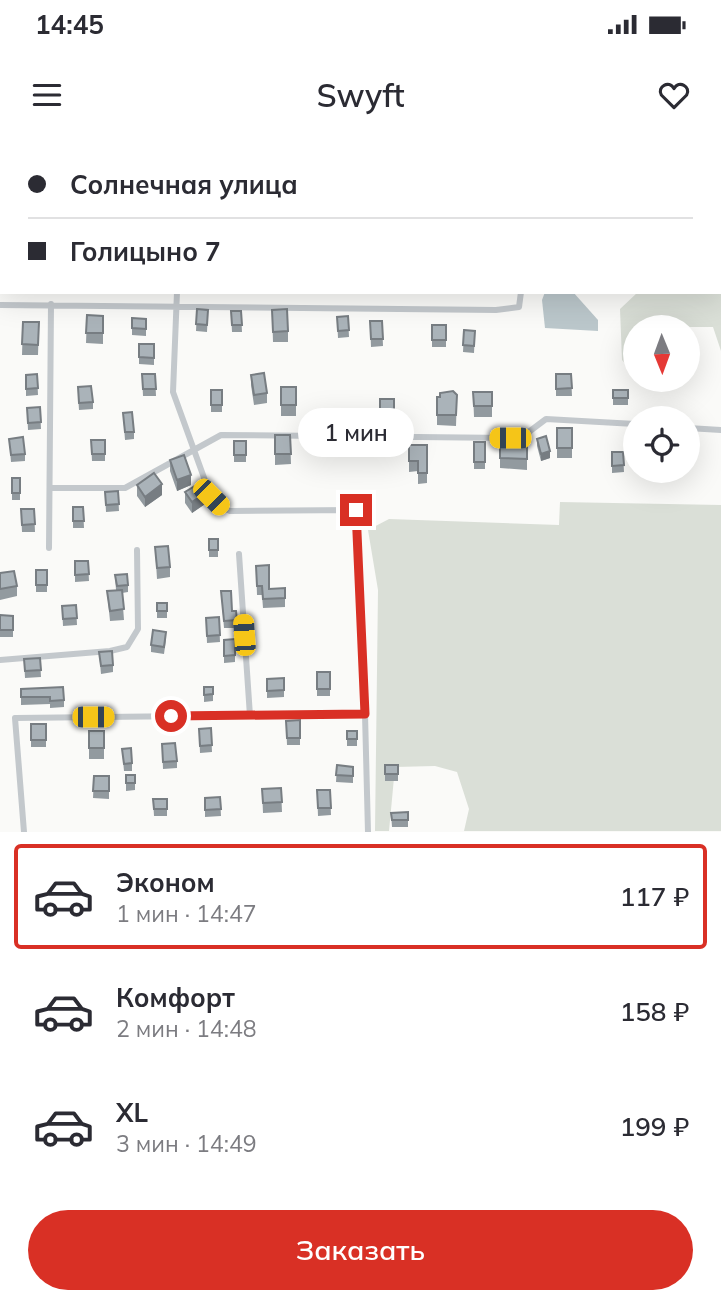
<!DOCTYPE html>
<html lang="ru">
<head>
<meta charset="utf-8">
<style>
  body { margin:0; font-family:Mulish,sans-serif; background:#f2f2f3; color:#2b2b33; height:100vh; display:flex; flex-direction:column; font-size:26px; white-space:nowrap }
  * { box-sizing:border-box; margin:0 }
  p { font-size:23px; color:#7c7c81 }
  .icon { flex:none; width:38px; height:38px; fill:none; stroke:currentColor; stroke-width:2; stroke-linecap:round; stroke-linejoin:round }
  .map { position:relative; height:692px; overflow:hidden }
  .panel { display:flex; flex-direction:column; background:#fff; flex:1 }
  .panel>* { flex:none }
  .top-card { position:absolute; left:0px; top:0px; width:721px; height:154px; box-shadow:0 7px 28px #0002; display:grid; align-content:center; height:154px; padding:0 28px; background:#fff }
  .needle { width:46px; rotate:179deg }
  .controls { position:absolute; left:623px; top:175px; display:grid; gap:14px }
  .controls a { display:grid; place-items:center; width:77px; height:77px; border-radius:50%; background:#fff; box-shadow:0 7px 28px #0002; font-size:35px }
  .end { position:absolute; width:32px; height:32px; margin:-16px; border:9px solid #d93025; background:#fff; box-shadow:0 0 0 4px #fff }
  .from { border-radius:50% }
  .bubble { position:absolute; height:49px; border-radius:24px; background:#fff; box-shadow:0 7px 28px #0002; font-size:23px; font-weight:600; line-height:49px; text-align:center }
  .car { position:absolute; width:21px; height:42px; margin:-21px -10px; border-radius:9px; box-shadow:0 0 5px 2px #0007; background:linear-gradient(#f5c518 24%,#345 0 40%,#f5c518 0 76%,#345 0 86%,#f5c518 0) }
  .top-card b { display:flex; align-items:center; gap:24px; height:66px; font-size:26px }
  .top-card b+b { border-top:2px solid #e1e1e2 }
  .top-card i { width:18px; height:18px; background:#2b2b33 }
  ul { padding:12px 0 0; list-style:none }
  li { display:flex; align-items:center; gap:21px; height:105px; margin:0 14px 10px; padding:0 14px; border:4px solid transparent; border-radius:7px }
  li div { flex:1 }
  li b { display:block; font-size:26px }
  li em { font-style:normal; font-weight:600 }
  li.on { border-color:#d93025 }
  li>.icon { width:63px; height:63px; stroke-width:1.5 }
  .button { display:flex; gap:14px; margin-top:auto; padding:14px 28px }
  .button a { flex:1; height:80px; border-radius:42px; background:#d93025; color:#fff; font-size:28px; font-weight:600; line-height:80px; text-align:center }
  .status { display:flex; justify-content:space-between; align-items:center; height:49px; padding:0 35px; background:#fff; direction:ltr }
  .status svg { height:19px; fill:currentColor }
  header { display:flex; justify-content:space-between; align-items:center; height:91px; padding:0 28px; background:#fff; font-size:32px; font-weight:600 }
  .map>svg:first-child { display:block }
</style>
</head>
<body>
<div class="status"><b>14:45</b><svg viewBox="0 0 49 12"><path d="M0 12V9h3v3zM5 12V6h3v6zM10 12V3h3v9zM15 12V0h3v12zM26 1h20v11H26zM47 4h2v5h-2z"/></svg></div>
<header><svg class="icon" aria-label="menu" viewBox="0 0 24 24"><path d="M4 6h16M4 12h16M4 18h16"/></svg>Swyft<svg class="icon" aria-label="heart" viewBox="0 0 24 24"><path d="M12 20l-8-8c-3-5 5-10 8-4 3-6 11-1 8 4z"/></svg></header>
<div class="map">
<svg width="721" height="692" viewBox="0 0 721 692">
  <rect width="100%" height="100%" fill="#fafaf8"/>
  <path fill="#dadfd7" d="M721 77V211L713 187H635V234L622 220 620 169 638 152H719Z
    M560 362 721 365V691H464L469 669 457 632 435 626 395 627 389 691H375L378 450 368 390 389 379 559 385Z"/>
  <path fill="#bbc7cb" d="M545 152H573L598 180V191L545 188 542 160Z"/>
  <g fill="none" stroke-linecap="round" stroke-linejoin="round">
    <path stroke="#c3c8cc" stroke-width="6" d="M141 0V2
      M425 0 426 2
      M0 97H2
      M177 152 173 252 211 357 221 367 230 371 356 370 365 574 368 692
      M0 165 496 170 519 167 521 152
      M688 288 721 290
      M50 348H125L221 295 510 298 526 294 546 279 635 284
      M49 408 51 164
      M239 414 250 576
      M0 520 110 511 127 507 138 489 137 410
      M24 692 15 578 365 574"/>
  </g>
  <path fill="#929a9f" d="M197 169 208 170 207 192 196 191Z
    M272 170 288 191V202H273Z
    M231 171H241L242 192H232Z
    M87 175 103 176V204L86 203Z
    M348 176 349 197 338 198 337 177Z
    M132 178 146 179V196L132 195Z
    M370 181H382L383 206 371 207Z
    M23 182H39L38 215H22Z
    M432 185H446V207H432Z
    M464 190 475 191 474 213 463 212Z
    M139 204H154V225L139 224Z
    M37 234 38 255 26 256V235Z
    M142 234H155L156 256H143Z
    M556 234H571L572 256H556Z
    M251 235 267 253V263L254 265 251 245Z
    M649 240H663V242H649Z
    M281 247H296V276H281Z
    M211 250H222V272H211Z
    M613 250H628V265H613Z
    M473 252H492V277H474Z
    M78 254 93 262V269L79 270Z
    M457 255 456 286 437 285V257Z
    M380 259H394V283H380Z
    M40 267 41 289 28 290 27 268Z
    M123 273 134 292V299L125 300Z
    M557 288H572V318H557Z
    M275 295H290L291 324 275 325Z
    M9 299 25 314V321L11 322Z
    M537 299 550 318 541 321 537 306Z
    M91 300H105V321H92Z
    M234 301H246V322H234Z
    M474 302H485V329H474Z
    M500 304 527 305V330L500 328Z
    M409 305H427V343L418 344V331L409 332Z
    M612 312H623L624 332 612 333Z
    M170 320 191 345 177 351 170 331Z
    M671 331H685V332H671Z
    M12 338H20V360H12Z
    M137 345 162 355 145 367 137 356Z
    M118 351 119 371 106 372 105 352Z
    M185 352 208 362 192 373 185 363Z
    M73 367H83L84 388H73Z
    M21 369H34L35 392H22Z
    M209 399 218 410V417H209Z
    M155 407 170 427V437L157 439Z
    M75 421H88L89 441 75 442Z
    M256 426 269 449 285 448V467L263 468 262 455H257Z
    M36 430H47V452H36Z
    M0 433 17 446V456L0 460Z
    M115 435 128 445V452L122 453 124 480 110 481 107 451 116 450Z
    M221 451 232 471H236L237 488H224Z
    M157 463H167V478H157Z
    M76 465 77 485 63 486 62 466Z
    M0 475 13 476V497H0Z
    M219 477 220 502 207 503 206 478Z
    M166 499 164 514 151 512V505Z
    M235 499V522L224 523V500Z
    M99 512 113 525V532L101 534Z
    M40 518 41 537 25 538 24 519Z
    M317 532H330V556H317Z
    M284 538V557L267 558V539Z
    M204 547H213V561L204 562Z
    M21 549 64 560V567L50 568V564L21 565Z
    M300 580V605H287L286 581Z
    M31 584H46V607H31Z
    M211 588 212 612 200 613 199 589Z
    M89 591H104V619H89Z
    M347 591H357V606H347Z
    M162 604 177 621V628L163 629Z
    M122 609 132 623V631H124Z
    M337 625 353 627V643L336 642Z
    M385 625H398V641H385Z
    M126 635H135V650L126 651Z
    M94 636H109V659L93 658Z
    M281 648 282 672 263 673 262 649Z
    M317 650H330L331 675 318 676Z
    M220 657 221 676 205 677V658Z
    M153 659H167V676H154Z
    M408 672V687H392L391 673Z"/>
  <path fill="#777d82" d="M550 311V318L541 321V314Z
    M191 335V345L177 351V340Z
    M162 344V355L145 367V357Z
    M208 351V362L192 373V362Z"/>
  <path fill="#aab3b9" stroke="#777d82" stroke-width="2" d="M26 0H39V2H25Z
    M344 0H357V2H344Z
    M399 0H412L413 2H399Z
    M197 169 208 170 207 185 196 184Z
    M287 169 288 191 273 192 272 170Z
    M231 171H241L242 185H232Z
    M87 175 103 176V193H86Z
    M348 176 349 190 338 191 337 177Z
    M132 178 146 179V189L132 188Z
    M370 181H382L383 199H371Z
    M23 182H39L38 205 22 204Z
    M432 185H446V200H432Z
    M464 190 475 191 474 206 463 205Z
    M139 204H154V218L139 217Z
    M264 233 267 253 254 255 251 235Z
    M37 234 38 248 26 249V235Z
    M142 234H155L156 249H143Z
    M556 234H571L572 248 556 249Z
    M91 246 93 262 79 263 78 247Z
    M281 247H296V265H281Z
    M211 250H222V265H211Z
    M613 250H628V258H613Z
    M453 251 457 255 456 275H437V257H440V253Z
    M473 252H492V266H474Z
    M380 259H394V276H380Z
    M40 267 41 282 28 283 27 268Z
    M132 272 134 292H125L123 273Z
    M557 288H572V308H557Z
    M275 295H290L291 314H275Z
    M546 296 550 311 541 314 537 299Z
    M23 297 25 314 11 315 9 299Z
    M91 300H105V314H92Z
    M234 301H246V315H234Z
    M474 302H485V322H474Z
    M500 304 527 305V319L500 318Z
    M409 305H427V333H418V321H409Z
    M612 312H623L624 325 612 326Z
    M184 315 191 335 177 340 170 320Z
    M154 333 162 344 145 357 137 345Z
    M12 338H20V353H12Z
    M203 341 208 351 192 362 185 352Z
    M118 351 119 364 106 365 105 352Z
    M73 367H83L84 381H73Z
    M21 369H34L35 384 22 385Z
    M209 399H218V410H209Z
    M168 406 170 427 157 428 155 407Z
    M75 421H88L89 434 75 435Z
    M269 425V449L285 448V458L263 459 262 446H257L256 426Z
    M36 430H47V445H36Z
    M14 431 17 446 0 449V433Z
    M127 434 128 445 117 446 115 435Z
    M122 450 124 469 110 471 107 451Z
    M221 451H231L232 471H236L237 480 224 481Z
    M157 463H167V471H157Z
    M76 465 77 478 63 479 62 466Z
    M0 475 13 476V490H0Z
    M219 477 220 495 207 496 206 478Z
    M153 490 166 492 164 507 151 505Z
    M235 499V515L224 516V500Z
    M112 511 113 525 101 526 99 512Z
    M40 518 41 530 25 531 24 519Z
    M317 532H330V549H317Z
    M284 538V550L267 551V539Z
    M63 547 64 560 50 561V557H21V549Z
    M204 547H213V554L204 555Z
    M300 580V598H287L286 581Z
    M31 584H46V600H31Z
    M211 588 212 605 200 606 199 589Z
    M89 591H104V608H89Z
    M347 591H357V599H347Z
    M175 603 177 621 163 622 162 604Z
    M131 608 132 623 124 624 122 609Z
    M337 625 353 627V636L336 635Z
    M385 625H398V634H385Z
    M126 635H135V643H126Z
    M94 636H109V651H93Z
    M281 648 282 662 263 663 262 649Z
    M317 650H330L331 668H318Z
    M220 657 221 669 205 670V658Z
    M153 659H167V669H154Z
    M408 672V680H392L391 673Z"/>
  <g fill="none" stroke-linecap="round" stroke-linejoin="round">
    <path stroke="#d93025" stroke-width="9" d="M171 576 365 574 356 370"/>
  </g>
</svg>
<div class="controls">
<a><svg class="needle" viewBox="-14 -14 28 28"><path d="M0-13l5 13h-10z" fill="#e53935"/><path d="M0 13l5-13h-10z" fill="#7c7c81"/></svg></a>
<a><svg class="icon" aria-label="locate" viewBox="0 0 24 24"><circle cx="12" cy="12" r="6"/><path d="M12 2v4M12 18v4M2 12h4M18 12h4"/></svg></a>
</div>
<i class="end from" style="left:171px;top:576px"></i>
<i class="end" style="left:356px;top:370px"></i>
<div class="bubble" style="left:298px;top:268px;width:116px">1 мин</div>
<i class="car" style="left:510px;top:298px;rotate:270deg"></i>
<i class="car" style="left:211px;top:357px;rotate:135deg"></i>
<i class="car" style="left:244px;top:495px;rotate:356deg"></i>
<i class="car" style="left:93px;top:577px;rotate:90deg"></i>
<div class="top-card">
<b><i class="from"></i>Солнечная улица</b>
<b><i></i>Голицыно 7</b>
</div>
</div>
<section class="panel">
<ul>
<li class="on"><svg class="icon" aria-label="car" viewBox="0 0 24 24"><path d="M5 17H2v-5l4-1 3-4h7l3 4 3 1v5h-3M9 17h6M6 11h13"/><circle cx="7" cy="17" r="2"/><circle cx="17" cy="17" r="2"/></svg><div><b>Эконом</b><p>1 мин · 14:47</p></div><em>117 ₽</em></li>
<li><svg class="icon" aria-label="car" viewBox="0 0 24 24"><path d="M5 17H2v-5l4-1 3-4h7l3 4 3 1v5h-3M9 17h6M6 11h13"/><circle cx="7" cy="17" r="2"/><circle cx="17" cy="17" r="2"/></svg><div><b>Комфорт</b><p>2 мин · 14:48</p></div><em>158 ₽</em></li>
<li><svg class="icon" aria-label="car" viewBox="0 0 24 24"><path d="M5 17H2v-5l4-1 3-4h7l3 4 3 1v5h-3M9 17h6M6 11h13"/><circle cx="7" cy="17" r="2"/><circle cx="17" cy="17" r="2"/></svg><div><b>XL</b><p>3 мин · 14:49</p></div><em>199 ₽</em></li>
</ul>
<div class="button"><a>Заказать</a></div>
</section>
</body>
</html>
